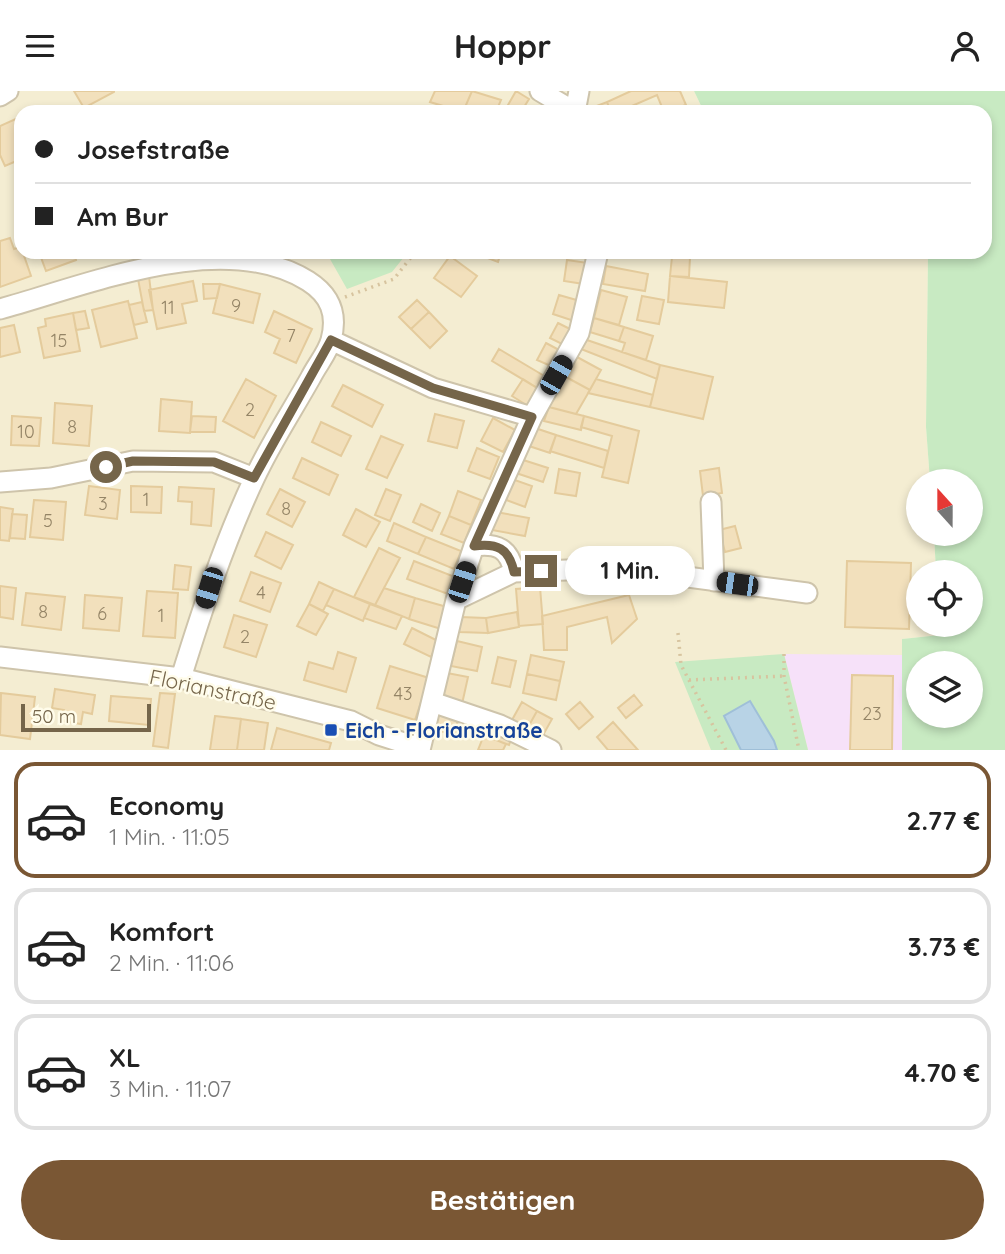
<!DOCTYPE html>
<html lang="de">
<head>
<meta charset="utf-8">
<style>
  body { margin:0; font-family:Quicksand,sans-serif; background:#f2f2f2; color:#222; height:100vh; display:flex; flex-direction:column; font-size:26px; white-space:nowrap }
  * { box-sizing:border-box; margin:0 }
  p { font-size:23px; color:#767676 }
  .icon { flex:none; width:38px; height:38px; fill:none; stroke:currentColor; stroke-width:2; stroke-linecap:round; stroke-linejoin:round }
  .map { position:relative; height:659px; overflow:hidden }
  .side { display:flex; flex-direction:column; background:#fff; flex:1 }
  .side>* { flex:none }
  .banner { position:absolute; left:14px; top:14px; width:978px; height:154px; border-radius:21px; box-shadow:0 4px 10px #0003; display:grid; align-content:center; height:154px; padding:0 21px; background:#fff }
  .needle { width:46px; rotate:339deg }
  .tools { position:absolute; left:906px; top:378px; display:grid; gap:14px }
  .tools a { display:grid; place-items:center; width:77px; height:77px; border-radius:50%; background:#fff; box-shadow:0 4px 10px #0003; font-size:35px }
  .scale { position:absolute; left:21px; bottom:18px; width:130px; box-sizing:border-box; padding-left:7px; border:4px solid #75654a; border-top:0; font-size:19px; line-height:24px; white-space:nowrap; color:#75654a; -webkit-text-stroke:5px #fffcea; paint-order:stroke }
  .end { position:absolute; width:32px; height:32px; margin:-16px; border:9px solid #75654a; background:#fff; box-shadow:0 0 0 4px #fff }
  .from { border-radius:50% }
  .bubble { position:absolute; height:49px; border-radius:24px; background:#fff; box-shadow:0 4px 10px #0003; font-size:23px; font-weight:700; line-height:49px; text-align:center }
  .car { position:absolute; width:21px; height:42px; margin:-21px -10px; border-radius:9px; box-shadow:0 0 5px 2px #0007; background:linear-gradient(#222 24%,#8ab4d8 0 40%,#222 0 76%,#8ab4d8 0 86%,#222 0) }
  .banner b { display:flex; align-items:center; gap:24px; height:66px; font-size:26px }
  .banner b+b { border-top:2px solid #e0e0e0 }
  .banner i { width:18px; height:18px; background:#222 }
  ul { padding:12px 0 0; list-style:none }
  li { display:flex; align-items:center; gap:21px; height:116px; margin:0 14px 10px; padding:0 7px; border:4px solid #e0e0e0; border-radius:21px }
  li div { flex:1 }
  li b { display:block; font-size:26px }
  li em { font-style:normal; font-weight:700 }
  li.selected { border-color:#7a5734 }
  li>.icon { width:63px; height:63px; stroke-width:1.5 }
  .action { display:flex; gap:14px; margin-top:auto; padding:14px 21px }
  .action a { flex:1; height:80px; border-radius:42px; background:#7a5734; color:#fff; font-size:28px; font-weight:700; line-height:80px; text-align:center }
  header { display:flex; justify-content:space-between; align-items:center; height:91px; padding:0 21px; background:#fff; font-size:32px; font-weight:700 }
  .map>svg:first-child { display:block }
</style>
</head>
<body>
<header><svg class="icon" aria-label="menu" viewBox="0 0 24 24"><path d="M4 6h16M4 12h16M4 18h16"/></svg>Hoppr<svg class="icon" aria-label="person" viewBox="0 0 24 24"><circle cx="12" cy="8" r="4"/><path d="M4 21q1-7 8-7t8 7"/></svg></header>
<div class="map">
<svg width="1005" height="659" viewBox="0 0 1005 659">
  <rect width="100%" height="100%" fill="#fcf9e4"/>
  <path fill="#f4edd2" d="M0 0H694L704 21H21V161H928L926 336 930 390H919V443H934L936 481H919V534H940L941 544 902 548V659H0Z"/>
  <path fill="#f6e1f9" d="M784 563 902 564V659H808Z"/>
  <path fill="#c8eac2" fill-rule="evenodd" d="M694 0H1005V659H902V548L940 544V534H971V481H936L934 443H971V390H930L926 336 928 161H985V21H704ZM919 572H971V625H919Z
    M326 161H408L392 181 347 198Z
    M784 563 808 659H711L675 571Z"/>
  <path fill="#b8d3e6" stroke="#9fbfd8" stroke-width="2" d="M750 610 774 650 777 659H741L724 625Z"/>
  <path fill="#f2e0bc" stroke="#e4cb9c" stroke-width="2" d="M74 0H114V1L84 17Z
    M435 0H472L463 21 430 11Z
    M472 0 501 9 496 21H463Z
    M516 0 529 8 521 21H504Z
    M631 0H680L686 14 664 21 657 4 618 21H611L607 11Z
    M607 11 611 21H587L586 19Z
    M20 26 21 68 5 75 0 64V35Z
    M10 147 14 158 21 156 31 185 0 196V150Z
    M39 161H74L76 169 46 180Z
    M472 161H501L498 171Z
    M661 161H684V165L661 166Z
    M450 165 477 185 461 206 434 187Z
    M684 165 690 166 689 186 670 185 672 166Z
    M567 169 588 172 584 193 564 190Z
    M606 175 648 183 645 200 603 193Z
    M149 185 153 219 144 220 138 188Z
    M670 185 727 191 724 217 668 211Z
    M193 190 197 210 182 213 186 232 157 238 149 199Z
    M203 193H220L217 207 204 208Z
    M220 193 260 203 253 232 213 222Z
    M601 199 627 206 619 234 594 227Z
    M559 204 580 210 574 230 553 223Z
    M642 205 664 209 659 233 637 229Z
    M417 209 429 221 411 238 399 226Z
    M128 210 137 247 101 256 92 219Z
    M142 211 147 231 134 234 129 214Z
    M85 220 89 237 76 239 73 222Z
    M274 220 312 238 296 272 274 262 280 248 265 241Z
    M429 221 447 240 430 257 411 238Z
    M73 222 80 260 44 267 38 237 46 235 45 228Z
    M594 227 624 236 619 250 590 241Z
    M558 232 572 239 564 254 550 247Z
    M14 234 20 261 0 266V237Z
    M624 236 653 245 646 269 622 261 625 252 619 250Z
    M587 249 660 274 657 288 581 258Z
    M546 252 561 260 553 276 537 269Z
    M499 258 546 286 539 298 492 270Z
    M577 266 601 279 590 299 566 286Z
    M660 274 713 286 703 328 650 316Z
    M566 286 590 299 576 323 549 316Z
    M246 288 276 305 254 347 223 330Z
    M523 288 539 298 528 315 512 305Z
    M596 288 653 304 650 316 588 302Z
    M343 294 383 314 372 336 332 315Z
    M161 308 192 311 190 342 159 340Z
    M55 312 92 315 89 355 53 352Z
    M549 316 584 325 581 339 544 330Z
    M435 323 464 330 457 357 428 350Z
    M12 325 41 327 39 355 11 354Z
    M192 325 216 326 215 341H190Z
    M584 325 639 340 628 392 602 386 612 345 581 336Z
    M493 327 515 339 503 361 481 350Z
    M321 331 351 345 341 365 312 351Z
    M535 337 556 344 550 362 529 355Z
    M556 344 608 360 604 377 550 360Z
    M381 345 403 354 387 387 366 378Z
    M477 357 499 366 490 388 468 380Z
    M302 367 338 384 329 404 293 387Z
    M517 367 548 377 543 391 513 381Z
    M719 377 722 402 703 405 700 380Z
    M559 378 580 382 576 405 555 402Z
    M509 387 532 395 525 416 501 407Z
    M89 395 120 399 117 428 85 424Z
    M131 395 162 396 161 422 131 421Z
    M179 396 214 398 211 435 191 433 192 411 178 410Z
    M280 398 305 411 292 436 267 423Z
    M386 398 401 404 390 430 375 424Z
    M458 400 481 409 471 434 449 425Z
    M34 409 66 411 63 449 30 446Z
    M421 413 440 422 432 440 413 431Z
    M0 416 13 418 9 450 0 449Z
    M356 418 380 431 366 456 343 444Z
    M496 421 529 427 525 445 492 439Z
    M12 423 27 424 25 448 10 447Z
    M449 425 471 434 464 452 441 443Z
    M394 432 426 446 418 463 387 450Z
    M735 435 741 457 725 461 719 439Z
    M266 441 293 454 281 478 255 465Z
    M426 446 461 460 454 478 418 463Z
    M379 457 400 467 375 514 354 506Z
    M414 470 455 486 448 503 407 488Z
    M847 470 911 472 909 538 845 536Z
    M175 474 191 476 188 499 173 498Z
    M251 481 281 492 270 521 240 510Z
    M319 491 334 498 323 520 309 513Z
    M0 495 16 497 13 528 0 526Z
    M540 496 543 533 519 535 516 498Z
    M384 497 415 507 409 528 375 514Z
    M334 498 370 513 363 530 326 514Z
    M147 500 178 502 175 547 143 545Z
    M26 502 65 506 61 539 22 534Z
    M85 504 122 507 119 540 83 537Z
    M629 504 637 528 612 552 607 526 567 536V559H544L542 525Z
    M415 507 447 516 441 538 409 528Z
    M309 513 328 523 316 544 297 535Z
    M370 513 402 525 396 538 364 527Z
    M517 521 519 536 488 542 486 527Z
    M234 524 267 534 256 566 224 556Z
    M460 526 486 527 488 542 459 541Z
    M412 537 438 550 431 566 404 553Z
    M457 550 482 556 477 580 451 575Z
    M338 561 356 567 346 601 304 589 309 571 333 578Z
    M531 564 564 571 560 590 527 583Z
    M498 566 516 570 510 596 492 592Z
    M390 575 429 587 415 629 377 617Z
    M447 582 468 586 462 613 442 609Z
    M527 583 560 590 556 609 523 602Z
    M852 584 893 585 892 659H850Z
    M55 598 95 604 92 623 83 621 81 633 62 630 64 619 52 617Z
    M1 602 35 606 30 648 0 644Z
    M160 602 175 603 168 657 153 655Z
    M634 604 642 614 626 627 618 617Z
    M111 605 151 608 149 634 109 630Z
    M522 611 537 620 527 638 512 629Z
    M580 611 593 626 579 638 566 623Z
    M537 620 552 628 542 646 527 638Z
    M436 622 458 626 455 643 433 639Z
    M215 625 241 628 237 659H210Z
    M241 628 268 632 264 659H237Z
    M613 631 638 659H608L597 646Z
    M484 632 513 643 509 654 480 643Z
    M277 637 331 652 329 659H271Z
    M484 644 506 653 503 659H478Z"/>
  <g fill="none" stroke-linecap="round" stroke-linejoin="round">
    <g stroke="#cec4ab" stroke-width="23">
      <path id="minor" d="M540 0 575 21
        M0 5 8 0
        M575 21 579 0
        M0 218C88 194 223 137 308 190 330 204 338 223 331 249 328 261 317 274 311 286 292 320 270 353 254 388 224 452 202 519 181 587
        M331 249 433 297 532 326
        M0 391 51 387 133 370 214 371 254 387
        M711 411 714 490
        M474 455C497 452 509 457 514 481
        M456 509 514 481 620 477 807 502
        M0 566 181 587 351 630 379 644 420 657
        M432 611 500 634 551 659
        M420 659 456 509 474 455 532 326 579 242 598 161"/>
    </g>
    <path stroke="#d7c49f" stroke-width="3.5" stroke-dasharray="2 5" stroke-linecap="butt" d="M345 206 394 188 415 161
      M678 542 681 574 726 659
      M784 563V585L799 659
      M689 589 784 585"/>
    <use href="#minor" stroke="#fff" stroke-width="19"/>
  </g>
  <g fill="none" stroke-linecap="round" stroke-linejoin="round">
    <path stroke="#75654a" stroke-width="9" d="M106 376 133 370 214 371 254 387 331 249 433 297 532 326 474 455C497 452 509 457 514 481L541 480"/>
  </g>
  <rect fill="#1a4fb4" stroke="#fffcea" stroke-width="2.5" x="324" y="632" width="14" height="14" rx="3.5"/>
  <g text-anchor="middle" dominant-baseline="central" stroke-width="5" stroke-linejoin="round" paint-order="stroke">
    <g font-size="18" fill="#948466">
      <text x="236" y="214">9</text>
      <text x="168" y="216">11</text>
      <text x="291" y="244">7</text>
      <text x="59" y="249">15</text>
      <text x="250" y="318">2</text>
      <text x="72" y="335">8</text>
      <text x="26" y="340">10</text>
      <text x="146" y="408">1</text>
      <text x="103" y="412">3</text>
      <text x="286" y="417">8</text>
      <text x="48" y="429">5</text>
      <text x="261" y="501">4</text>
      <text x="43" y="520">8</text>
      <text x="102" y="522">6</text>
      <text x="161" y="524">1</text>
      <text x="245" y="545">2</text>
      <text x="403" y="602">43</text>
      <text x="872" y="622">23</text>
    </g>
    <g font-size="21" fill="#75654a" stroke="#fffcea">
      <text transform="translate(213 598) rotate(12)">Florianstraße</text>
    </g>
    <g font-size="21" font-weight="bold" fill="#164399" stroke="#fffcea" text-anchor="start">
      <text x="345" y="639">Eich - Florianstraße</text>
    </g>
  </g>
</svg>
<div class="tools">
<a><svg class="needle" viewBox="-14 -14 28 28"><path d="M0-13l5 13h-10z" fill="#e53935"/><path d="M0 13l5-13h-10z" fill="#767676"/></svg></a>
<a><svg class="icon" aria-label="locate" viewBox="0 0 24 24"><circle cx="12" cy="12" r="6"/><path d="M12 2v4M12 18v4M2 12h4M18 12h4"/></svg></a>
<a><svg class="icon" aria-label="layers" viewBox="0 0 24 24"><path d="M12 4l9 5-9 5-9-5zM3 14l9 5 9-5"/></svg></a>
</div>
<div class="scale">50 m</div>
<i class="end from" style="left:106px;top:376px"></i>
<i class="end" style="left:541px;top:480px"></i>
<div class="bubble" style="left:565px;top:455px;width:130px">1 Min.</div>
<i class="car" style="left:556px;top:284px;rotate:30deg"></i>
<i class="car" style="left:462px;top:491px;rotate:18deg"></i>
<i class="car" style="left:737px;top:493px;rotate:278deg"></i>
<i class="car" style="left:209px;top:497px;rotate:197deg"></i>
<div class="banner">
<b><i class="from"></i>Josefstraße</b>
<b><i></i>Am Bur</b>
</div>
</div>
<section class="side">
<ul>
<li class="selected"><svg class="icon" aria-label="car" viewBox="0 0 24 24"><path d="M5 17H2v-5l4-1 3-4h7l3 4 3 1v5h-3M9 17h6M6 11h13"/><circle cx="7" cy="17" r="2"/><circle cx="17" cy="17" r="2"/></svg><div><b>Economy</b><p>1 Min. · 11:05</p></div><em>2.77 €</em></li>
<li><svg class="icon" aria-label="car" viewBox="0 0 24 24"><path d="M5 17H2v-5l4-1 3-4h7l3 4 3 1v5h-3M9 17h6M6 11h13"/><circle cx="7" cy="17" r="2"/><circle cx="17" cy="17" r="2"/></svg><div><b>Komfort</b><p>2 Min. · 11:06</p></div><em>3.73 €</em></li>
<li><svg class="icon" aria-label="car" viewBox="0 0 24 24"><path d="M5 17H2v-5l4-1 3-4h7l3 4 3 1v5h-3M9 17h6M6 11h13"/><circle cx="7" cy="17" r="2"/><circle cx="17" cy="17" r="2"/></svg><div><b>XL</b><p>3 Min. · 11:07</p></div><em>4.70 €</em></li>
</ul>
<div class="action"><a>Bestätigen</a></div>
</section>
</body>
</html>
